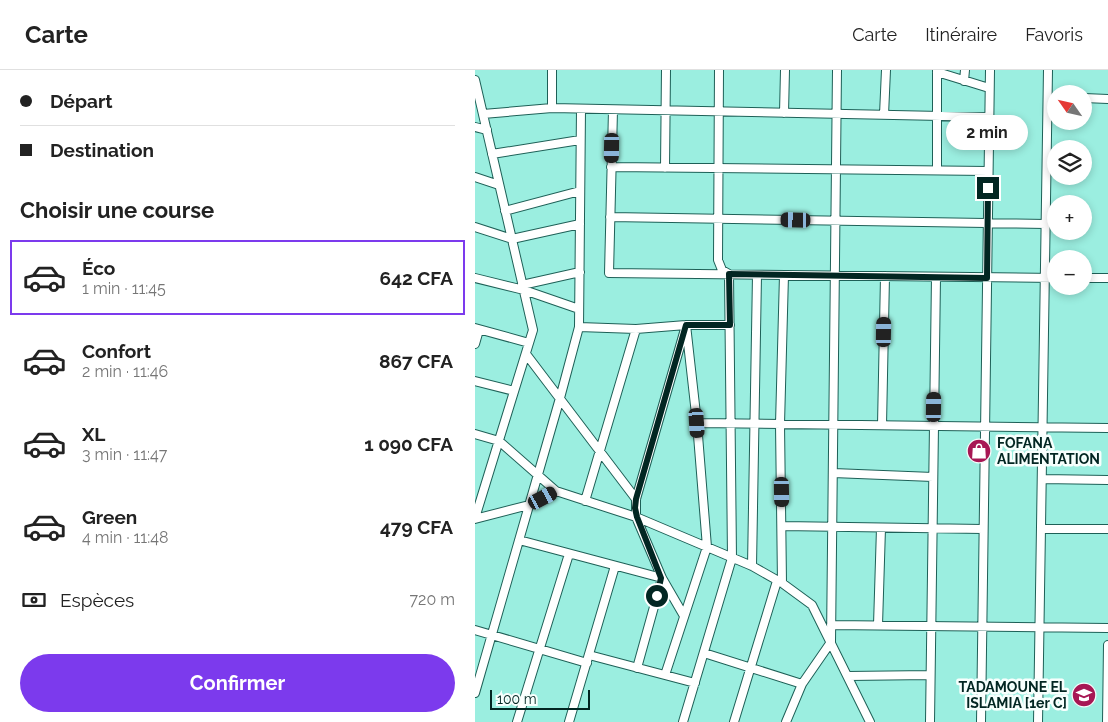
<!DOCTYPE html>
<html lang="fr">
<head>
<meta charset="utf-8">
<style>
  body { margin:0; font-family:Raleway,sans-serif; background:#f2f2f2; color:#222; height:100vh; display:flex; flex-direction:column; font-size:19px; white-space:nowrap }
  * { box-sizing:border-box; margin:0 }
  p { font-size:16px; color:#767676 }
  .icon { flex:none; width:28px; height:28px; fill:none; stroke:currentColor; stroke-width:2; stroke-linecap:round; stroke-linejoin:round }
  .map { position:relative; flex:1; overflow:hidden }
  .sheet { display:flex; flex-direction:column; background:#fff; width:475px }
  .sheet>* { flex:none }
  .top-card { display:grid; align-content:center; height:110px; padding:0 20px; background:#fff }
  .needle { width:32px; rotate:304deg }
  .controls { position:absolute; left:572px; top:15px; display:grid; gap:10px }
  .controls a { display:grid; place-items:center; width:45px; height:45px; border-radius:50%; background:#fff; box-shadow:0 2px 8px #0003; font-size:25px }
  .scale { position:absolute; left:15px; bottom:12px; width:100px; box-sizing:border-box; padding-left:5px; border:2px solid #022622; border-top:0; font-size:14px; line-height:18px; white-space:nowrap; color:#022622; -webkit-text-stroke:4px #f7fffd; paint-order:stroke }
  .end { position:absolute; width:22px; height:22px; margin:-11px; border:6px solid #022622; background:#fff; box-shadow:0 0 0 2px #fff }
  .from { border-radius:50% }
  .bubble { position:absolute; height:35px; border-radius:18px; background:#fff; box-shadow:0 2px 8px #0003; font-size:16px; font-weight:700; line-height:35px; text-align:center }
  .car { position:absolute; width:15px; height:30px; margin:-15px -8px; border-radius:6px; box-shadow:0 0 4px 1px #0007; background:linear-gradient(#222 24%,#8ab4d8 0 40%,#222 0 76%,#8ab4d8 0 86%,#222 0) }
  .top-card b { display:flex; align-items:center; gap:18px; height:48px; font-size:19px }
  .top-card b+b { border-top:1px solid #e0e0e0 }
  .top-card i { width:12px; height:12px; background:#222 }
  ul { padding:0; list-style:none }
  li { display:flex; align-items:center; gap:15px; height:75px; margin:0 10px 8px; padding:0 10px; border:2px solid transparent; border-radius:0px }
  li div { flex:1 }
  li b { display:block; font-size:19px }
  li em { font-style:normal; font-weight:700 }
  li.current { border-color:#7c3aed }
  li>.icon { width:45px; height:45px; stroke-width:1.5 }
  h2 { padding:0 20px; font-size:22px; line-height:60px }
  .pay { display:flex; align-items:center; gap:12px; height:55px; padding:0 20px; font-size:19px }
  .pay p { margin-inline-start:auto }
  .button { display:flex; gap:10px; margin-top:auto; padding:10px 20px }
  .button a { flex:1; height:58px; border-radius:30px; background:#7c3aed; color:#fff; font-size:20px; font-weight:700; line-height:58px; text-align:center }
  header { display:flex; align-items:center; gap:30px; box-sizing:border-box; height:70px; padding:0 25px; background:#fff; border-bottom:1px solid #e0e0e0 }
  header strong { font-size:24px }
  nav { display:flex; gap:28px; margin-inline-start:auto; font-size:18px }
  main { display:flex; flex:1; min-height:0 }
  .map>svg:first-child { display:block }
</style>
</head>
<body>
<header>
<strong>Carte</strong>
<nav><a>Carte</a><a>Itinéraire</a><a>Favoris</a></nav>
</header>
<main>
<section class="sheet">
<div class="top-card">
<b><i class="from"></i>Départ</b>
<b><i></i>Destination</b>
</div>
<h2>Choisir une course</h2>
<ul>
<li class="current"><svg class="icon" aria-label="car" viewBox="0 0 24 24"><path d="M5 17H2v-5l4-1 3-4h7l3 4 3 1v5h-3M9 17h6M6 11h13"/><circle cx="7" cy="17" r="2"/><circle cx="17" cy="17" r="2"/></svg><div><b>Éco</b><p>1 min · 11:45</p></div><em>642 CFA</em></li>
<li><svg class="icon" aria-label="car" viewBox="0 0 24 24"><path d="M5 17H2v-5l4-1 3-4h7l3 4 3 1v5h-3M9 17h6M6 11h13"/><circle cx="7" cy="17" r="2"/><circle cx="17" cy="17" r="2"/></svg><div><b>Confort</b><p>2 min · 11:46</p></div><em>867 CFA</em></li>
<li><svg class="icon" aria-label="car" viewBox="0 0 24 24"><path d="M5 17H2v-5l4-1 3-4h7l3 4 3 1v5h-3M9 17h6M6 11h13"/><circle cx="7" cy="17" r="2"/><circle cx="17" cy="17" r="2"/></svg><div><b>XL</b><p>3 min · 11:47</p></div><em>1 090 CFA</em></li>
<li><svg class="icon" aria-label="car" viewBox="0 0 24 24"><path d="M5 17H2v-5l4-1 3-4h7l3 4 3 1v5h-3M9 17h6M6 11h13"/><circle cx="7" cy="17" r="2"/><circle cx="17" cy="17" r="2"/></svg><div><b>Green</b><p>4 min · 11:48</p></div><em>479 CFA</em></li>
</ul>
<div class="pay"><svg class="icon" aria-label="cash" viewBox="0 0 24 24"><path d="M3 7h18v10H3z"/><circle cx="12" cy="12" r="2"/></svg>Espèces<p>720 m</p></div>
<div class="button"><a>Confirmer</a></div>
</section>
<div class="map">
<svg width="633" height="652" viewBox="0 0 633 652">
  <rect width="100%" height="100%" fill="#9beee0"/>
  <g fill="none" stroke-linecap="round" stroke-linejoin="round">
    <g stroke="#1e6057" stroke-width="10">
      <path id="street" d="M77 0V38
        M462 2 514 18
        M0 10 58 260 0 448
        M489 11 490 0
        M609 28 633 29
        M138 40 134 203 581 208
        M309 43 310 0
        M8 44 77 38 514 47
        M409 45 411 0
        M0 57 12 60
        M17 84 105 70
        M136 97 513 101
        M190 98 191 0
        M462 100V0
        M0 107 24 115
        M30 141 105 121
        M135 147 571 154
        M0 157 37 169 105 154
        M0 208 49 220 104 239
        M609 208H633
        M47 215 105 202
        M104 257 161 259 211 255H255
        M0 258 54 273
        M0 274 4 260
        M51 284 161 429
        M0 311 39 321
        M222 353 633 358
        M407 355 410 206
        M0 364 24 371 81 421 161 447 277 496 307 513 337 535 395 652
        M358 403 458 407
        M567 409 633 410
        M110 431 161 259
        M0 449 54 435 81 421
        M307 456 508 459
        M566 459H633
        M44 470 187 508 162 598
        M277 496 282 205
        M307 513 305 354 309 205
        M209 546 187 508 161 447V429L210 259
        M356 555 633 558
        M403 555 406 458
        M0 560 112 593
        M229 583 327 614
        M114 585 220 613
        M190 605 232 477 222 353 211 255
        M373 606 455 605
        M0 623 85 328 104 257 106 39
        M42 652 94 484
        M94 652 140 496
        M208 652 257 488 254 204 247 200 243 190 244 0
        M259 652 302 511
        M311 652 327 614 356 572 362 0
        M455 652 461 207
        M506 652 515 0
        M563 652 573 0
        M632 652 633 575"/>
    </g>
    <use href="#street" stroke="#fff" stroke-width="8"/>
  </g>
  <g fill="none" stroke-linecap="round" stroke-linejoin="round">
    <path stroke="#022622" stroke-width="6" d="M182 526 186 508 162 447 160 438 161 429 211 255H255L254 204 512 208 513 118"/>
  </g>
  <defs>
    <g id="shop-disc" transform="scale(1.25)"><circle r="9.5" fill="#a71754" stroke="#f7fffd"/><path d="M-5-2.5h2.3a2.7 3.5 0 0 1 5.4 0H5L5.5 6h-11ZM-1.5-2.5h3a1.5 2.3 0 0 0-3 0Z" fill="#fff"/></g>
    <g id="school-disc" transform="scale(1.25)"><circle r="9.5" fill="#a71754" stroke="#f7fffd"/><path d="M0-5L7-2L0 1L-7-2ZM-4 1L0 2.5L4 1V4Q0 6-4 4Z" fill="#fff"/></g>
  </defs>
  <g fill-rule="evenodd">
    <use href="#shop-disc" x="504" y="381"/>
    <use href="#school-disc" x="609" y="625"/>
  </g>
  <g text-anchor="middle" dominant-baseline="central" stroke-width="5" stroke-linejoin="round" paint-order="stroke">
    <g font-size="14" font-weight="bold" fill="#022622" stroke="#f7fffd" text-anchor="start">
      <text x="522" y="373">FOFANA<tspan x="522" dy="16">ALIMENTATION</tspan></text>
      <text x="592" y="617" text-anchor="end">TADAMOUNE EL<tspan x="592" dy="16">ISLAMIA [1er C]</tspan></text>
    </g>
  </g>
</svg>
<div class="controls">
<a><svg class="needle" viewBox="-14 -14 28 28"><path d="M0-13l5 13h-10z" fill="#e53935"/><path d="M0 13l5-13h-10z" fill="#767676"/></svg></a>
<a><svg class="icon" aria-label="layers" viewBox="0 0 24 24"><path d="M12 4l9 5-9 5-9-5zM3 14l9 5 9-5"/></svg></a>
<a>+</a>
<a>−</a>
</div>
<div class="scale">100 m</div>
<i class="end from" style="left:182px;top:526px"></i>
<i class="end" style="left:513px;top:118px"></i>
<div class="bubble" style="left:471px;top:45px;width:82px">2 min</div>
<i class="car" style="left:137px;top:78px;rotate:181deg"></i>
<i class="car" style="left:321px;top:150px;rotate:271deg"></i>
<i class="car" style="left:409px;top:262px;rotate:1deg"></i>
<i class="car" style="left:459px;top:337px;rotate:1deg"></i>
<i class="car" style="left:222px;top:353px;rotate:176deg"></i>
<i class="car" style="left:307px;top:422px;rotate:179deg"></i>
<i class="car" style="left:68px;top:428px;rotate:62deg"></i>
</div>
</main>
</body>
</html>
